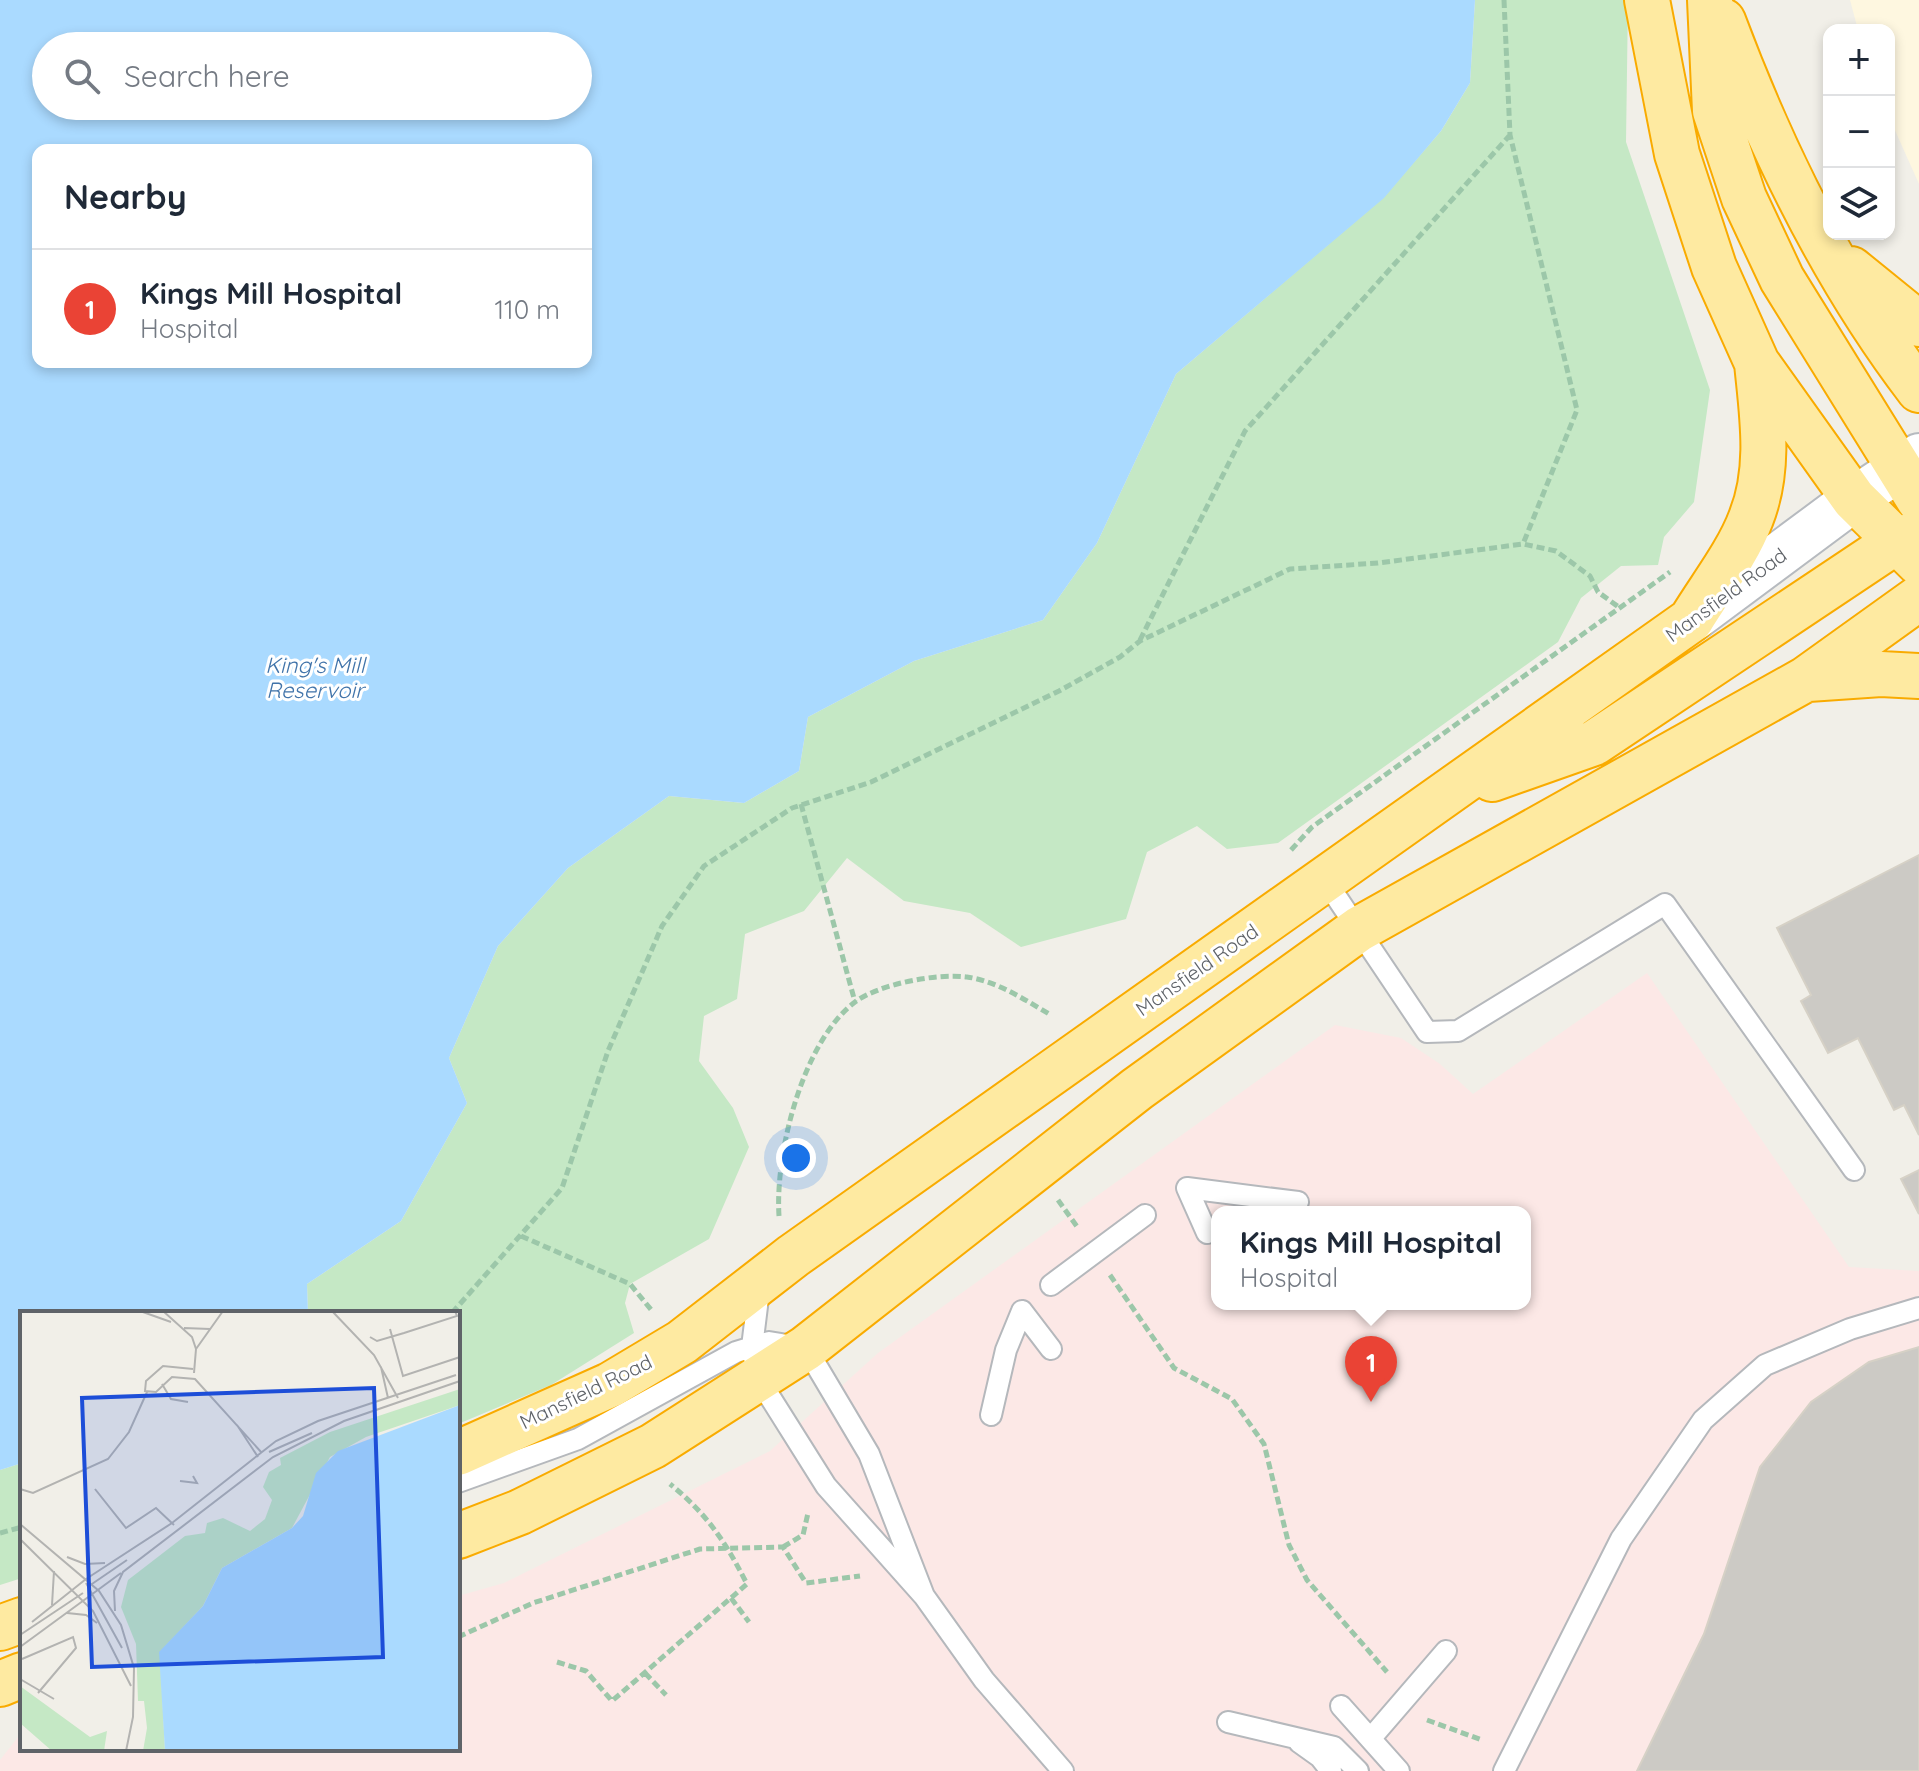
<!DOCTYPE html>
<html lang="en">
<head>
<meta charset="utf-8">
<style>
  body { margin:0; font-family:Quicksand,sans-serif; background:#f2f2f3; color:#1f2937 }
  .controls { position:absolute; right:24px; top:24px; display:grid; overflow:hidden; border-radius:16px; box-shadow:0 4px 12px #0003 }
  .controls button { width:72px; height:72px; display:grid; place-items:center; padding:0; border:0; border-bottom:2px solid #e0e1e3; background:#fff; color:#1f2937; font:40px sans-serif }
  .you { position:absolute; left:796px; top:1158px; width:28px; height:28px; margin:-20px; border:6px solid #fff; border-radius:50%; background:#1a73e8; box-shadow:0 0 0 12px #1a73e833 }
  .badge { display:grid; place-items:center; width:52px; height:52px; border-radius:50%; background:#ea4335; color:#fff; font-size:26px; font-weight:700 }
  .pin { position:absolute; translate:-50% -66px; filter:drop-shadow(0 2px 4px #0008) }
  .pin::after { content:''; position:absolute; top:42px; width:28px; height:24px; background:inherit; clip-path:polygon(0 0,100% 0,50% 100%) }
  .popup { position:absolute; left:1211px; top:1206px; width:320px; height:104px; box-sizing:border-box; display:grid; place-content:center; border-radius:16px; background:#fff; filter:drop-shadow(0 2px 6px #0005); font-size:26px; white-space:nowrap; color:#747a83 }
  .popup b { font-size:30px; color:#1f2937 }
  .popup::after { content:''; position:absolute; left:50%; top:100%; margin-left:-16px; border:16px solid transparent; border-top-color:#fff }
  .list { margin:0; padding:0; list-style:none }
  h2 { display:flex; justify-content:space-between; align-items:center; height:104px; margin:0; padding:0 32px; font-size:34px }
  h2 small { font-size:26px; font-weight:400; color:#747a83 }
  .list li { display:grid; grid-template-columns:52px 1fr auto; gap:24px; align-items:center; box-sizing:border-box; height:120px; padding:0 32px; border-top:2px solid #e0e1e3 }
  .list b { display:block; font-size:30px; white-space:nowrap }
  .list p { margin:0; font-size:26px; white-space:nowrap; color:#747a83 }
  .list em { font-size:26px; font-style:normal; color:#747a83 }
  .icon { flex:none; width:44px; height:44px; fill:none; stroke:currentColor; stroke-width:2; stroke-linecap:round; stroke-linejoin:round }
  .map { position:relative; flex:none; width:1919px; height:1771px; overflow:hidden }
  .search { position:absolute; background:#fff; box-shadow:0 4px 12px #0003; left:32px; top:32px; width:560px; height:88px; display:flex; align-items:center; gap:20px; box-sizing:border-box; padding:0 28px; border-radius:44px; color:#747a83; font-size:30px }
  .panel { position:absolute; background:#fff; box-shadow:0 4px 12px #0003; left:32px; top:144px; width:560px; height:224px; border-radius:16px }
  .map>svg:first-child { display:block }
</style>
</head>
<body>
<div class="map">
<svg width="1919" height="1771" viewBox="0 0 1919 1771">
  <rect width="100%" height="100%" fill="#f1efe8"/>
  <path fill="#fef7e0" d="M1850,0H1919V184L1889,117V30H1858Z"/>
  <path fill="#fce8e6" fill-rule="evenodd" d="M1647,973L1849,1267L1919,1271V1771H0V1760L22,1732V1749H458V1596L504,1583L770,1451L878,1353L1335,1025L1401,1038L1440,1064L1473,1094ZM1217,1212H1525V1304H1217Z"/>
  <path fill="#c5e8c5" d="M1475,0H1628L1626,142L1710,390L1694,502L1664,537L1658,565L1621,566L1581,598L1558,642L1278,843L1227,849L1197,826L1147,852L1126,919L1021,947L970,913L904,901L847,858L804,911L745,934L737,999L704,1016L699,1061L733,1108L749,1147L709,1239L630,1284L625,1303L634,1333L551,1385L458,1424V1313H308L307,1284L401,1221L467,1103L449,1058L498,946L568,868L669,796L744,803L799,771L808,717L914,661L1043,620L1097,543L1176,374L1383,198L1441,131L1470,83Z
    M22,1463V1578L0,1585V1470Z"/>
  <path fill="#aadaff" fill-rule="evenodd" d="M0,0H1475L1470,83L1441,131L1384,198L1176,374L1097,543L1043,620L914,661L808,717L799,771L744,803L669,796L568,868L498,946L449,1058L467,1103L401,1221L307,1284L308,1313H22V1463L0,1470ZM46,46H578V106H46ZM38,150H586V362H38Z"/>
  <path fill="#cccac5" stroke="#d6d1c6" stroke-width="2" d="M1919,855V1135L1904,1105L1894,1110L1858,1038L1828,1053L1801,1001L1811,995L1777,928Z
    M1919,1170V1214L1901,1179Z
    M1919,1347V1771H1637L1704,1634L1760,1467L1811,1402L1869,1362Z"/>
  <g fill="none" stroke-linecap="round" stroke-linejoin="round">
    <defs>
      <path id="service" d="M1325,880L1427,1032L1458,1031L1665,904L1854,1170
        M1207,1233L1187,1188L1298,1202
        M1051,1285L1145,1215
        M759,1290L752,1347L758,1378L826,1486L924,1596L984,1680L1063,1771
        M1022,1311L1051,1349
        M991,1415L1006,1350L1022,1311
        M458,1482L578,1439L736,1352L769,1342L806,1348L869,1454L924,1596
        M1341,1706L1399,1771
        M1228,1722L1334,1747L1358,1771
        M1371,1738L1446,1651
        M1299,1742L1320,1757L1331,1771
        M1504,1771L1621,1539L1703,1420L1765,1365L1850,1329L1919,1308"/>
      <path id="secondary" d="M1694,618L1854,499L1919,456"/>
      <path id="trunk" d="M1647,0L1677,154L1714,267L1757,363L1854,499L1919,563
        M1710,0L1715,111L1744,198L1782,279L1919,500
        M1723,21C1772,152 1834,279 1919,390
        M1851,269L1919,324
        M1808,679L1881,674L1919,676
        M1492,779L1594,743L1897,541L1919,532
        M458,1453L610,1385L682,1342L793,1256L1691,620C1711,587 1738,553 1751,518C1771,468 1762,414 1757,363
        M458,1536L520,1512L653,1446L806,1348L1137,1089L1359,929L1806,679L1919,598
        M0,1628L22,1620
        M0,1684L22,1675"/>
    </defs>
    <use href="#service" stroke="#b5b8bc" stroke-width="24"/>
    <use href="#secondary" stroke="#b6babf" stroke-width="48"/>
    <use href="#trunk" stroke="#f9ab00" stroke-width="48"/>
    <path stroke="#9cc7a9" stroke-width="5" stroke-dasharray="8 4" stroke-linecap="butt" d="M1504,0L1510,135L1577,410L1523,544
      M1140,640L1245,431L1510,135
      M801,804L855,1002
      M1291,850L1312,827L1670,572
      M1058,1200L1078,1228
      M779,1216C775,1154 802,1042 855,1002C879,984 937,973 967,977C997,981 1025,1000 1051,1015
      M521,1236L630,1284L653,1312
      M1110,1275L1174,1368L1232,1399L1264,1444L1289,1545L1307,1580L1387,1672
      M452,1313L562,1188L608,1051L662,926L704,866L792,808L871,782L1059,691L1120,657L1140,641L1290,569L1378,563L1523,544L1556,551L1590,576L1598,592L1620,608
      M0,1533L22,1527
      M783,1547L803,1535L808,1513
      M731,1598L749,1622
      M458,1637L533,1603L700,1549L783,1547L806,1583L860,1576
      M557,1662L586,1671L612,1701L747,1584C725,1541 707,1514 670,1484
      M645,1673L666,1695
      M1427,1720L1482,1740"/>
    <use href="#service" stroke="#fff" stroke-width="20"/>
    <use href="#secondary" stroke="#fff" stroke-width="44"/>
    <use href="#trunk" stroke="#feeaa1" stroke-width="44"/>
  </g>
  <g text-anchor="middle" stroke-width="6" stroke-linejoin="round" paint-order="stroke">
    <g font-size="20" fill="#5f6368" stroke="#fff">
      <text transform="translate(1726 595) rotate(-36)" y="7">Mansfield Road</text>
      <text transform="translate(1197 970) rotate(-35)" y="7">Mansfield Road</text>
      <text transform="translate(586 1392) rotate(-26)" y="7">Mansfield Road</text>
    </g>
    <g font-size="22" font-style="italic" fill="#4174aa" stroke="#fff">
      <text x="315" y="673">King's Mill<tspan x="315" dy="25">Reservoir</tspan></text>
    </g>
  </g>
  <g transform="translate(20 1311)">
    <rect width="440" height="440" fill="#f1efe8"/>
    <path d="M440,78V94L346,126L310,146L272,217L202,257L183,295L140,341L145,440H123L127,417L124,390H118L116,333L101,296L108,269L165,225L185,222L187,212L203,207L230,220L245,208L252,189L243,176L249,161L261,154L260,147L310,121ZM0,375L70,426L87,420L84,440H32L0,412Z" fill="#c5e8c5"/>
    <path d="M440,94V440H145L139,341L183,295L202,257L272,217L283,205L296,162L318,140Z" fill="#aadaff"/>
    <path fill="none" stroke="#b3b3b1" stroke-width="2" d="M120,0L151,11M143,0L172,26L176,38M312,0L354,44L378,87M164,17L190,18M370,18L383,65L440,46M350,26L357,30L384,22L437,5L435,0M361,56L368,87M173,58L143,55L126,70L125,80L136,81L152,66L175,68L242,142M174,62L176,38L203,0M142,73L151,88L168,91M217,114L238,146M249,141L292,122M160,170L177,172L173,165M0,178L13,182L88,148L109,121L127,81M75,178L106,217L136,197L154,214M0,213L79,280L101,314L114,357L113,406L106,440M0,228L73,300L111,375M47,246L65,253L85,252M66,268L152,212L256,130L298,110L436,64M66,272L102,337M69,275L107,249M32,294L34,260M95,300L94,280L103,261L253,146L324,110L440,70M47,302L66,304L77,312M12,311L66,268M0,324L63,282M0,336L101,262M2,348L53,326L56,337L18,382M0,368L34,388"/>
    <path fill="#1d4ed8" fill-opacity="0.15" stroke="#1d4ed8" stroke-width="4" d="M354,77L363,346L72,356L62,87Z"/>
    <rect width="440" height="440" fill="none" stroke="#5f6368" stroke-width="4"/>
  </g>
</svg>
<div class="controls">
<button>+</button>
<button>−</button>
<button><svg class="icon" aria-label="layers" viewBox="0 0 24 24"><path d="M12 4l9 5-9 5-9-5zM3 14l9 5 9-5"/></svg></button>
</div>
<div class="you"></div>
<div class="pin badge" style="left:1371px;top:1402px">1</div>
<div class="popup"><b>Kings Mill Hospital</b>Hospital</div>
<div class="search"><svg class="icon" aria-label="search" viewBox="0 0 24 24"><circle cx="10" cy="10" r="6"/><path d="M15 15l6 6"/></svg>Search here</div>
<section class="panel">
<h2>Nearby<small></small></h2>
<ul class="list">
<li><span class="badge">1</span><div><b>Kings Mill Hospital</b><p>Hospital</p></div><em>110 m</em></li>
</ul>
</section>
</div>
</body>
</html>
